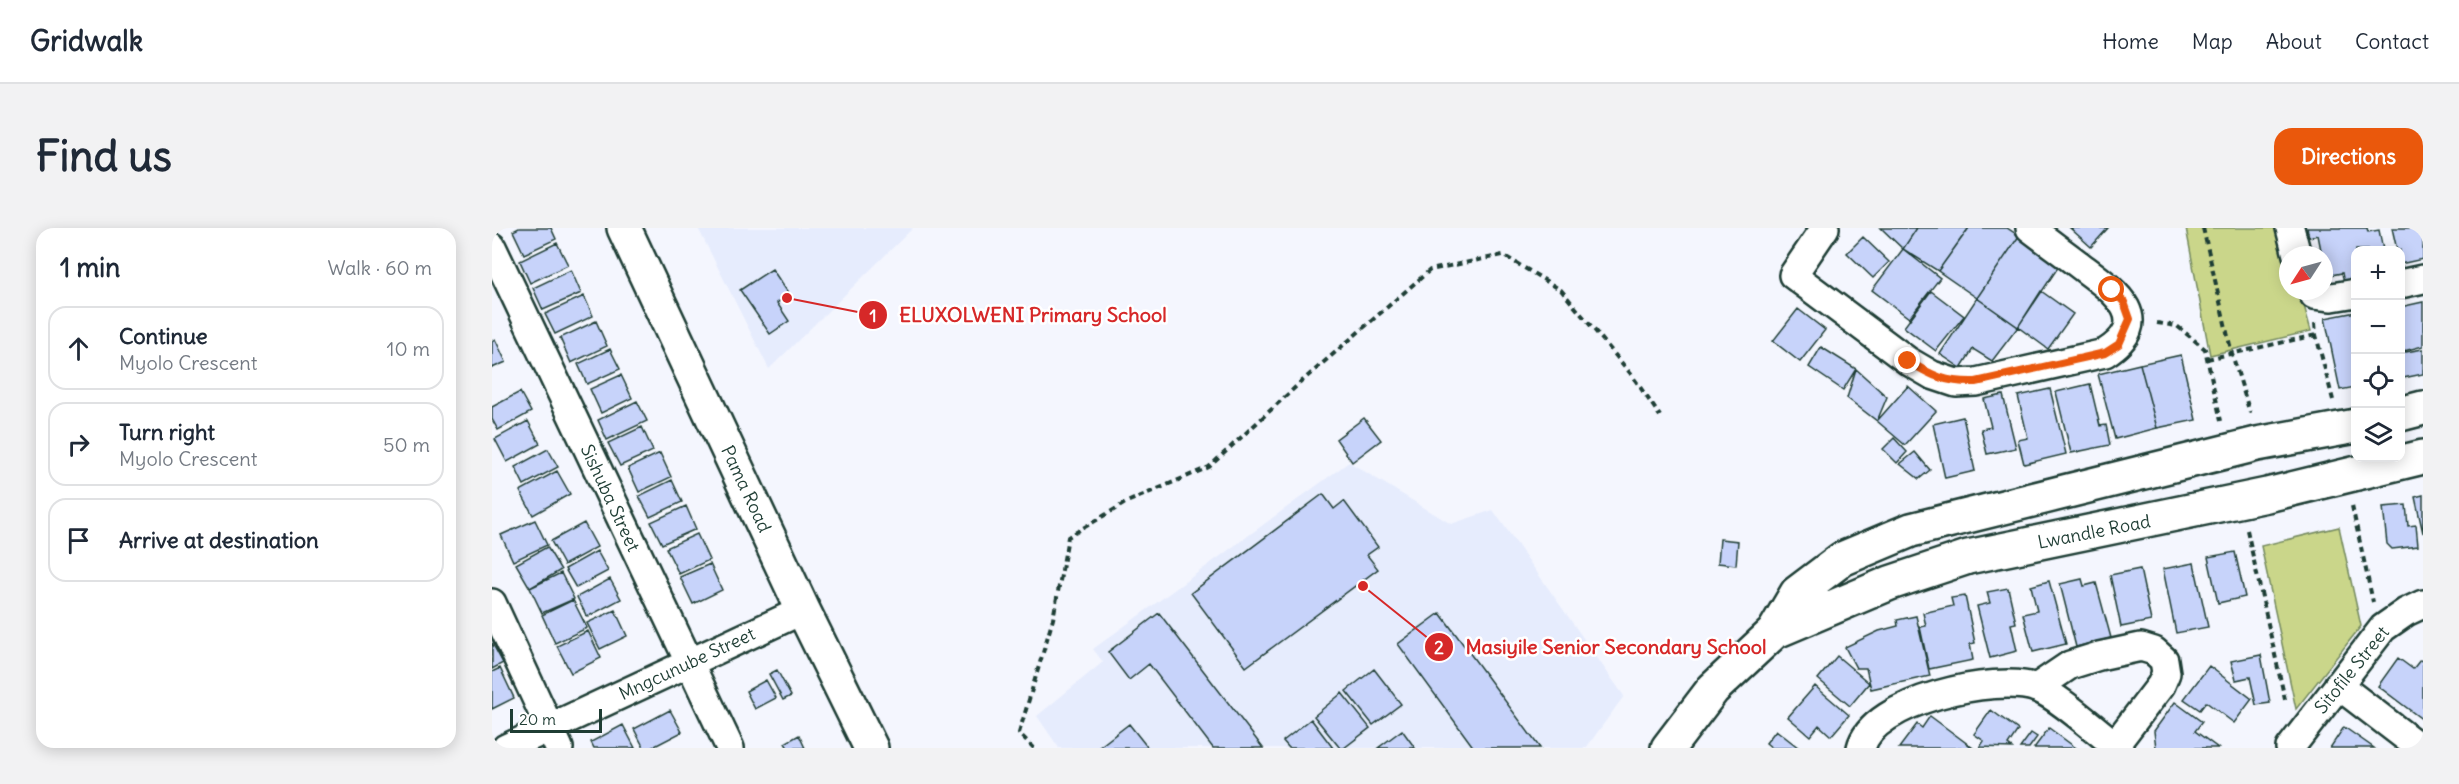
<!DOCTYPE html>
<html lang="en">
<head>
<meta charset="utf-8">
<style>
  body { margin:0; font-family:Delius,sans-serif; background:#f2f2f3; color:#1f2937 }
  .controls { position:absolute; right:18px; top:18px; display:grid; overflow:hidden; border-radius:12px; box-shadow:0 3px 15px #0003 }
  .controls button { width:54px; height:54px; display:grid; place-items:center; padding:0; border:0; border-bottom:2px solid #e0e1e3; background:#fff; color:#1f2937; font:30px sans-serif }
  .compass { position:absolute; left:1787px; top:18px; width:54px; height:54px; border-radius:50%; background:#fff; box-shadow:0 3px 15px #0003; rotate:234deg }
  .scale { position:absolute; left:18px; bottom:15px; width:92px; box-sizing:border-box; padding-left:6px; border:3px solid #1f3d34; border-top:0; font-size:16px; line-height:21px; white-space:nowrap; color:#1f3d34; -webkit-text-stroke:4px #fff; paint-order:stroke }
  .stop { position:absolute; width:18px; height:18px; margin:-14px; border:4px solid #ea580c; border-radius:50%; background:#fff }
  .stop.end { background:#ea580c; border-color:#fff; box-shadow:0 2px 6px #0008 }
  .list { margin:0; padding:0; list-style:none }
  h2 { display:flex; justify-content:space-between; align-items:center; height:78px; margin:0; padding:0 24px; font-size:26px }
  h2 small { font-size:20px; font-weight:400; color:#747a83 }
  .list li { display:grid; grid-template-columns:39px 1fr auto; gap:18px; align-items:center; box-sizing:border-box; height:84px; margin:0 12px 12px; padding:0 12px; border:2px solid #e0e1e3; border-radius:18px }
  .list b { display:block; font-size:22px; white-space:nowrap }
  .list p { margin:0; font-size:20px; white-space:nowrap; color:#747a83 }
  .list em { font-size:20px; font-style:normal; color:#747a83 }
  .icon { flex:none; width:33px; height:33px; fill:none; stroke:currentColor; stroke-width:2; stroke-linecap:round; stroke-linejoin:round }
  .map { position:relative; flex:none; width:1931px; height:520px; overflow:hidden; border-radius:18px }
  header { display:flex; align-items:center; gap:36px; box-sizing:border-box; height:84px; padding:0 30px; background:#fff; border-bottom:2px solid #e0e1e3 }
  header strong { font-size:28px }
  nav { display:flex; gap:33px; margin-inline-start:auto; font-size:21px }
  .intro { display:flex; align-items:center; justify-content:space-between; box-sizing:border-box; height:144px; padding:0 36px }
  h1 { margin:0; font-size:42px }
  .button { padding:15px 27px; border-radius:18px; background:#ea580c; color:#fff; font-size:21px; font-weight:700 }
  main { display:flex; gap:36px; padding:0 36px }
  aside { flex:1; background:#fff; border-radius:18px; box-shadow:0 3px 15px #0003 }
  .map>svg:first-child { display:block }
</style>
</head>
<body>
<header>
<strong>Gridwalk</strong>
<nav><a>Home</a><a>Map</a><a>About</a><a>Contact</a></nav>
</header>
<div class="intro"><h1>Find us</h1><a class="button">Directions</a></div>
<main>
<aside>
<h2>1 min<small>Walk · 60 m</small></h2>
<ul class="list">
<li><svg class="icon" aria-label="ahead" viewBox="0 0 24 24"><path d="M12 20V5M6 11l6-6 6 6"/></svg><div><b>Continue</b><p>Myolo Crescent</p></div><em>10 m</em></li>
<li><svg class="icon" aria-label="right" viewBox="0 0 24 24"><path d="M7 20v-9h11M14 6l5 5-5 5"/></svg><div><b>Turn right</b><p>Myolo Crescent</p></div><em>50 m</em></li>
<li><svg class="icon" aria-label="arrive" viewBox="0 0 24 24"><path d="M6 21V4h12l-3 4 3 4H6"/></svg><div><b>Arrive at destination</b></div></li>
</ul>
</aside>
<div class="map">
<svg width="1931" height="520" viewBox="0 0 1931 520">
  <rect width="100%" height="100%" fill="#f4f6fe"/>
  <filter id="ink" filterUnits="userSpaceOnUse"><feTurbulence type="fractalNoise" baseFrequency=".0167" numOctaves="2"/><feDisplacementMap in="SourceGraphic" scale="12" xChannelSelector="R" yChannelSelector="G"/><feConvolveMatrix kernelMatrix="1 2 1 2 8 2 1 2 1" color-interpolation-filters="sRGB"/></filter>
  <g filter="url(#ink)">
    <path fill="#e6ecfd" d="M206,0H421L277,141Z
      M857,234L959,296L1001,282L1132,468L1094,520H567L545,488L611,434L601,421Z"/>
    <path fill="#cad68a" stroke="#748a5f" stroke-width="1.5" d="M1694,0H1792L1796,27V63H1808L1819,103L1718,127Z
      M1847,299L1869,398L1804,481L1769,318Z"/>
    <path fill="#c7d3fa" stroke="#1f3d34" stroke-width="1.5" d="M27,0H59L64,11L32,26L21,3Z
      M1389,0H1425L1411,21Z
      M1425,0H1475L1476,1L1446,43L1411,21Z
      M1477,0H1515L1527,8L1485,70L1446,43Z
      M1578,0H1616L1599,19Z
      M1815,0H1875L1876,4L1887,2L1891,22H1864V54L1852,56L1850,45L1834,48L1832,27H1830L1826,7L1817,9Z
      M1900,0H1931V31L1908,36V22H1905Z
      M1527,8L1567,38L1526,99L1485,70Z
      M1371,9L1397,34L1381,50L1355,25Z
      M65,15L76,37L38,55L28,33Z
      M1411,21L1448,50L1417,90L1380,62Z
      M280,41L297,66L285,75L297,93L278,106L248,62Z
      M79,42L89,65L51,82L41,60Z
      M1439,63L1472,88L1444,123L1412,99Z
      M1549,63L1581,86L1556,121L1526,99Z
      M92,68L101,88L63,106L53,86Z
      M1485,70L1526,99L1500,133L1481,121L1469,140L1448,126Z
      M1931,74V118L1908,124V79Z
      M1306,81L1333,102L1308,134L1281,113Z
      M1864,84V159L1848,162L1833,90Z
      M104,93L115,118L79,135L68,110Z
      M3,111L14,134L0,140V113Z
      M1329,119L1364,141L1351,162L1317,139Z
      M118,121L128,141L95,156L86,136Z
      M1931,121V146L1911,150L1908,125Z
      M1689,127L1704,192L1665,200L1648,136Z
      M1648,136L1665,200L1623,211L1606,146Z
      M1364,141L1395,169L1385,193L1355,170Z
      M129,147L140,170L109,185L98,161Z
      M1598,156L1608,198L1614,197L1618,217L1579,225L1564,164Z
      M1416,158L1444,183L1413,217L1385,193Z
      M1558,161L1574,226L1532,236L1526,212L1536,210L1526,168Z
      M28,164L39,184L6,202L0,191V179Z
      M1511,167L1524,220L1495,226L1489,201L1499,199L1492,171Z
      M145,173L155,193L115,212L106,192Z
      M1471,189L1483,243L1453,250L1441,196Z
      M872,190L889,212L860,234L844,211Z
      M36,193L48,216L15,234L3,211Z
      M150,199L161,223L128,238L116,215Z
      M1402,210L1415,224L1405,235L1391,221Z
      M56,221L66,239L32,257L23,239Z
      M1423,224L1438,242L1427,251L1408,236Z
      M168,225L179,249L147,264L136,240Z
      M65,243L78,266L41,287L28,263Z
      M180,252L190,274L158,289L147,268Z
      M831,266L842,281L852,273L886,319L875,327L886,341L754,439L699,365Z
      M1931,267V305L1923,269Z
      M1914,277L1916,298L1924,297L1926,318L1900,321L1895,316L1891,279Z
      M194,278L204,301L170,316L159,294Z
      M43,292L55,317L21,333L9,307Z
      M92,295L105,319L72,337L59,313Z
      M205,306L217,332L187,346L174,320Z
      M1228,311L1246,313L1244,337L1226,335Z
      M55,319L69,342L38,360L24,336Z
      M105,323L116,343L84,360L73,341Z
      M1743,324L1753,369L1726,375L1716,329Z
      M1702,335L1716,399L1684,405L1671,341Z
      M218,336L230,362L201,376L188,349Z
      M1648,341L1659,393L1629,399L1618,347Z
      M69,345L82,371L50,385L38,360Z
      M118,351L129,371L95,389L85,369Z
      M1590,351L1592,358L1604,355L1619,410L1584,419L1568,356Z
      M1557,353L1574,416L1541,424L1531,386L1545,383L1539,358Z
      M1516,360L1524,395L1519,396L1525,423L1498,430L1485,378L1498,375L1495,364Z
      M1473,368L1483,415L1478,416L1481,432L1437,441L1428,399L1434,398L1431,385L1461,378L1459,370Z
      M81,372L95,400L63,415L50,387Z
      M123,382L135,408L108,421L95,395Z
      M667,385L771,520H721L657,436L637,452L616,424Z
      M948,385L1048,520H982L906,416Z
      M1424,388L1438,448L1379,461L1374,440H1364L1353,419L1387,403L1406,398L1405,392Z
      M96,403L109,430L79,445L65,418Z
      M0,415L11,435L0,441Z
      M1769,427L1778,475L1764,477L1758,449L1744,452L1739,433Z
      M1345,428L1377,455L1358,478L1326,451Z
      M1906,430L1921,441L1928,432L1931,434V492L1886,458Z
      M1717,438L1760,471L1742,495L1714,474L1708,482L1692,471Z
      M8,440L22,470L0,481V444Z
      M882,441L909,476L881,497L854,463Z
      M285,442L299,468L291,472L277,446Z
      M274,452L284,470L263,481L254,463Z
      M1323,458L1357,487L1339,508L1327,497L1318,508L1296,489Z
      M850,465L878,500L852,520H848L822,488Z
      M1683,474L1710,494L1703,503L1726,520H1664L1662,503Z
      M178,482L190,504L159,520H152L142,501Z
      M1499,482L1526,502L1516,517L1520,520L1488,519L1492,513L1482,506Z
      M1438,488L1481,520H1407L1425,496L1430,500Z
      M819,491L841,520H797L791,513Z
      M637,496L656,520H606Z
      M131,497L143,520H102L99,514Z
      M1852,499L1882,520H1838Z
      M1557,500L1584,520H1542Z
      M910,502L923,520H886Z
      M1284,502L1307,520H1280L1274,515Z
      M1539,505L1545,509L1537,520H1528Z
      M307,507L313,520H296L293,515Z"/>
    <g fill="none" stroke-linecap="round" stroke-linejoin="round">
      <defs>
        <path id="minor" d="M1333,0L1301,47L1416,133L1440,147L1464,155L1484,154L1613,125C1665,92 1621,62 1590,39C1573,26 1555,13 1538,0
          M1798,0L1805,27
          M0,19L238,520
          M1908,56L1931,51
          M1820,63L1822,67L1840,69L1864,65
          M0,375L67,520
          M1846,457L1928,520
          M1544,460L1578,437L1607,428L1649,419L1662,423L1672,432L1674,445L1669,457L1623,517
          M14,520L311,382
          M1369,520C1380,473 1504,445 1545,460C1568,469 1605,504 1627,520
          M1798,520L1891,400L1914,384L1931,376"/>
        <path id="tertiary" d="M132,0L311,382L379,520
          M1908,186L1931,180
          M1282,404L1398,355L1476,329L1775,267L1931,229
          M1176,520L1221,461L1282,404L1305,365L1350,331L1419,302L1765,216L1864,198"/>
      </defs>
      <use href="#minor" stroke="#1f3d34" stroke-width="32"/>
      <use href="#tertiary" stroke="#1f3d34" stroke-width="38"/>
      <path stroke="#1f3d34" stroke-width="4" stroke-dasharray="6 4.5" stroke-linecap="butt" d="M1711,0L1740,126L1758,185
        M1665,95L1685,98L1713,121L1729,193
        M1823,95L1824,107L1841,172
        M1715,131L1824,107
        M1860,278L1881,374
        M1755,302L1794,476
        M542,520L527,505L561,391L576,309L635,274L717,239L809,154L938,42L1011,27L1069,62L1139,146L1168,188"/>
      <use href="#minor" stroke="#fff" stroke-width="27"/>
      <use href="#tertiary" stroke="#fff" stroke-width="33"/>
    </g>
  </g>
  <g fill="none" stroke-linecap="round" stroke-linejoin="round" filter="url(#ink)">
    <path stroke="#ea580c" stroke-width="8" d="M1416,133C1440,148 1455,155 1484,154L1613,125L1627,116L1638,91L1632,74L1620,62"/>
  </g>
  <g text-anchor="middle" stroke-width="5" stroke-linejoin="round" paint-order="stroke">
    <g font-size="18" fill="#1f3d34" stroke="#fff">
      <text transform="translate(254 261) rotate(65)" y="6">Pama Road</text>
      <text transform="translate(118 270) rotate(65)" y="6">Sishuba Street</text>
      <text transform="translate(1602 304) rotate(-11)" y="6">Lwandle Road</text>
      <text transform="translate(195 436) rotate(-25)" y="6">Mngcunube Street</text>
      <text transform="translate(1860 442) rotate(-51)" y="6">Sitofile Street</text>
    </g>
  </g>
  <path fill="none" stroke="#d62828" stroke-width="2" d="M295 70L381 87M871 358L947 419"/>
  <g fill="#d62828" stroke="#fff" stroke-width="2">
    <circle cx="295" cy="70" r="6"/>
    <circle cx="871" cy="358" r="6"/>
    <circle cx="381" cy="87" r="15"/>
    <circle cx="947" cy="419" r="15"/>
  </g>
  <g font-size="18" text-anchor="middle" font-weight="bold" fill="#fff">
    <text x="381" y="94">1</text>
    <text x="947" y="426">2</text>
  </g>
  <g font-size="20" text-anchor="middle" font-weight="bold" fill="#d62828" stroke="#fff" stroke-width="5" stroke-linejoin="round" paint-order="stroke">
    <text x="541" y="94">ELUXOLWENI Primary School</text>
    <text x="1124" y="426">Masiyile Senior Secondary School</text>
  </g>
</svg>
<div class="controls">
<button>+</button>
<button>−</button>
<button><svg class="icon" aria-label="locate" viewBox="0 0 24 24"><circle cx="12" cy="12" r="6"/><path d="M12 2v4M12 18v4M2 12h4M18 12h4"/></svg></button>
<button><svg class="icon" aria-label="layers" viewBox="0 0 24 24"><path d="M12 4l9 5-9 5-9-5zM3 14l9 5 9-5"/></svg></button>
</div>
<svg class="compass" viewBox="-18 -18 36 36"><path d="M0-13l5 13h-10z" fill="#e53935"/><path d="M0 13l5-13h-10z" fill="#747a83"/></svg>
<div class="scale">20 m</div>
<div class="stop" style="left:1620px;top:62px"></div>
<div class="stop end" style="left:1416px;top:133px"></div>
</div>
</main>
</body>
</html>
